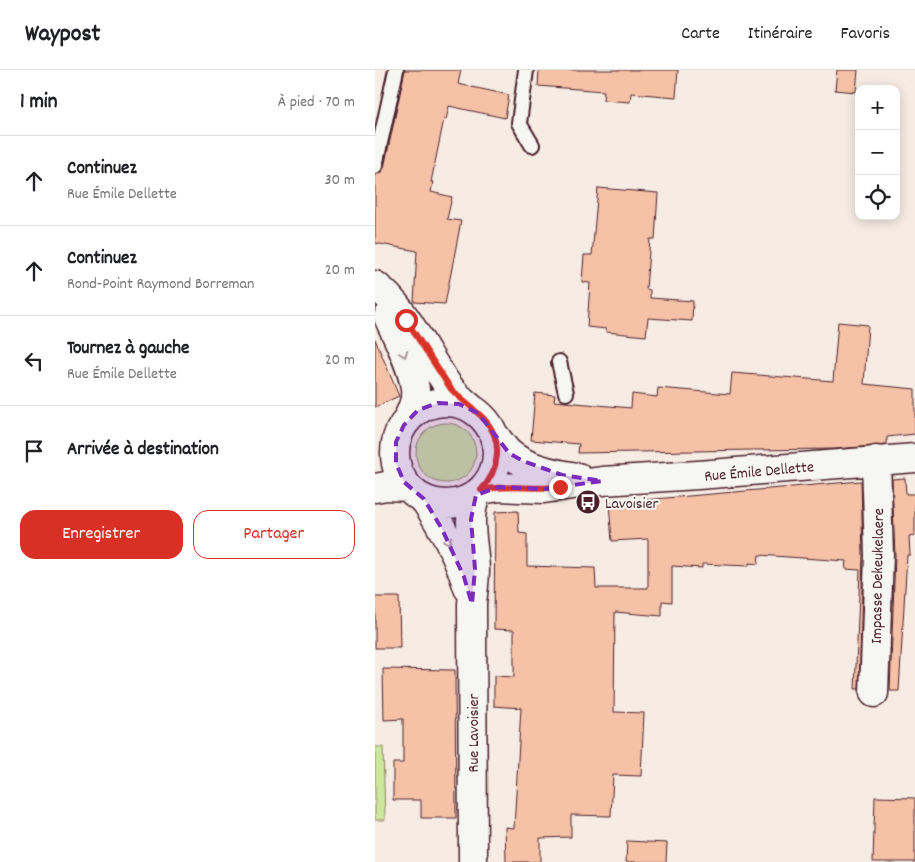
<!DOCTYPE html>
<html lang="fr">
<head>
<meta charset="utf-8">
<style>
  body { margin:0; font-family:Dekko,sans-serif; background:#f6f6f6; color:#202124 }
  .controls { position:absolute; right:15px; top:15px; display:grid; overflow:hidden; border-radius:10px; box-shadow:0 2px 12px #0003 }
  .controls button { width:45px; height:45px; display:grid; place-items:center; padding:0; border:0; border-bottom:1px solid #e0e0e0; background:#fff; color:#202124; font:25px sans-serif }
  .stop { position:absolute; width:15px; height:15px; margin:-11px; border:4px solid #d93025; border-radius:50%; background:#fff }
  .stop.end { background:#d93025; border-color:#fff; box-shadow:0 1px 5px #0008 }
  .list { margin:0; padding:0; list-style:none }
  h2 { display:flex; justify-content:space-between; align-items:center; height:65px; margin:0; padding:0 20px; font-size:21px }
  h2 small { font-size:16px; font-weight:400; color:#757577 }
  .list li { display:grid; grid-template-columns:32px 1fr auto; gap:15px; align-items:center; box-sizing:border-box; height:90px; padding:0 20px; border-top:1px solid #e0e0e0 }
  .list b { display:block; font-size:19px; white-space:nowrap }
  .list p { margin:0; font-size:16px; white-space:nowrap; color:#757577 }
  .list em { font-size:16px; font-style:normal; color:#757577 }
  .actions { display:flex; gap:10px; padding:15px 20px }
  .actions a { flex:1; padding:11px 0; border:1px solid #d93025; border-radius:15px; text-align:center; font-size:18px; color:#d93025 }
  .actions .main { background:#d93025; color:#fff }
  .icon { flex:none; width:28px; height:28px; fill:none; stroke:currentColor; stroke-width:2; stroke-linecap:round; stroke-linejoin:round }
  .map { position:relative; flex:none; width:540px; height:792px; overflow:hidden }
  header { display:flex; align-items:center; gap:30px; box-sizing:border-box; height:70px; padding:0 25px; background:#fff; border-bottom:1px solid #e0e0e0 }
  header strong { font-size:24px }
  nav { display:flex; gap:28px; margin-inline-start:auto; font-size:18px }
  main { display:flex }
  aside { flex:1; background:#fff }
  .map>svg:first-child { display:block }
</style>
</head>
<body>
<header>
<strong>Waypost</strong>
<nav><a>Carte</a><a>Itinéraire</a><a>Favoris</a></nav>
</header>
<main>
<aside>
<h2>1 min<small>À pied · 70 m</small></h2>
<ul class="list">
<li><svg class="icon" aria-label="ahead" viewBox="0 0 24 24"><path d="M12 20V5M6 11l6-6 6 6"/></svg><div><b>Continuez</b><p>Rue Émile Dellette</p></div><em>30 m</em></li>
<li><svg class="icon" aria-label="ahead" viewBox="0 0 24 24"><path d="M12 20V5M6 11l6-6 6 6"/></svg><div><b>Continuez</b><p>Rond-Point Raymond Borreman</p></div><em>20 m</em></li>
<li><svg class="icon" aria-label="left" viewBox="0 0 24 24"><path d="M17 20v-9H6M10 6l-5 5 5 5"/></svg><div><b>Tournez à gauche</b><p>Rue Émile Dellette</p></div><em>20 m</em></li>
<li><svg class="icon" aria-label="arrive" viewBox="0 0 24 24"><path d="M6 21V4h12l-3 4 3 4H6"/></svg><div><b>Arrivée à destination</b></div></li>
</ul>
<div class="actions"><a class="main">Enregistrer</a><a>Partager</a></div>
</aside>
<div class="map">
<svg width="540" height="792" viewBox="0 0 540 792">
  <rect width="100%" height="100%" fill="#f6ece3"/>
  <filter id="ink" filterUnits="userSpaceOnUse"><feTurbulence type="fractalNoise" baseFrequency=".02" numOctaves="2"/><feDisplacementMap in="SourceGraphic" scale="10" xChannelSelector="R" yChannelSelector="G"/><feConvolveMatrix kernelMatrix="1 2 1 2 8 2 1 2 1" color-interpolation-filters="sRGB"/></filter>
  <g filter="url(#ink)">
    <path fill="#cde79d" stroke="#8c8364" d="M41 383a30 30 0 1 1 60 0a30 30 0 1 1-60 0Z
      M0,677H8L10,750H0Z"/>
    <path fill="#f6c2a7" stroke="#4a1f2b" d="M30,0H86L83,14L134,25L130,48L74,36L71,50L69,49L56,112H58L56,122L77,127L72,149L86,151L70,234L39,232L42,181L0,173V105L6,102L9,98Z
      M164,0H303L301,27L256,23L255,32L228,30L229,21L163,16Z
      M462,0H483L481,22L460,20Z
      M223,118L283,123L280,169H275L271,219L275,220V228L318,231L317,251L273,248L271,266L231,262V259L212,257L215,213L207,212L209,185H217Z
      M463,252L493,255L489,314L540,319V364L512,367V375L459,379L377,380L203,383L204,374L156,370L160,323L180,325L179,331L256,338L257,324L282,327L283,318L355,324L357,303L458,311Z
      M0,269L24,326L0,337Z
      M530,408L531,424H540V465L534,466L535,485H532L524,621H515L520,486L517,409Z
      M486,411L488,485L484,619H480L485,500L470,499L471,491L384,485L383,494L374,493V496L327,494V498L297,496V532L287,531V546L240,542L239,642L269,643L266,706L238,705L236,746L196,745V767L165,768V792H131L130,757L139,758L146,638L119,636V606L139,607V560L119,559L120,442L143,441L144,463L152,464V496L220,498L221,518H273V469L237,471L234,433Z
      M0,527H24L25,578H0Z
      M8,599L80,600L81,748H46V730H18V693H28V649L9,650Z
      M500,727L540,728V792H498Z
      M252,771L292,773L291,792H251Z"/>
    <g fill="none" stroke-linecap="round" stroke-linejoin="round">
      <defs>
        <path id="service" d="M151,0L144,53L157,75
          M0,96L21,0
          M184,292L191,323"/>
        <path id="minor" d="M0,215C32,238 51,287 75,318C81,326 89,332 97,339
          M13,247C22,267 43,307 40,328C39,336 35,343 32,350
          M20 383a51 51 0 1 1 102 0a51 51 0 1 1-102 0Z
          M120,366C125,372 129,379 135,384C153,399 181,404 203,407
          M0,418L11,416L33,417
          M106,420L124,417L169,419L227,411L323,405L540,388
          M49,429C67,456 83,486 93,518
          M499,623L504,485L501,390
          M98,792L97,534C98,523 100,511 100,499C99,474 91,449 101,425"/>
      </defs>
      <use href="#service" stroke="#4a1f2b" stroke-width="18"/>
      <use href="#minor" stroke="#4a1f2b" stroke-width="31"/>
      <use href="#service" stroke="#f6f6f2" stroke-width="14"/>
      <use href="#minor" stroke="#f6f6f2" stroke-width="28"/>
    </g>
    <defs><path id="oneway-chevron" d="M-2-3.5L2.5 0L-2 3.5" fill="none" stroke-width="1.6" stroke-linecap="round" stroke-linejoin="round" transform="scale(1.25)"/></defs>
    <g stroke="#a99598">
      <use href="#oneway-chevron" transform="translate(29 284) rotate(69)"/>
      <use href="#oneway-chevron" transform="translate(73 471) rotate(64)"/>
    </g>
  </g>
  <g fill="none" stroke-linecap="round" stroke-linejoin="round" filter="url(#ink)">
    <path stroke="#d93025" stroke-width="6" d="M31,250L76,319C86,330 100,339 110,350C129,371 124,401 106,420C132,414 159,420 185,417"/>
  </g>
  <path fill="#7b2cbf" fill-opacity="0.2" stroke="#7b2cbf" stroke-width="4" stroke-dasharray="10 6" stroke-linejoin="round" d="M63,333L84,334L103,343L134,383L148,391L187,405L227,411L169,419L124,417L101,425L96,449L100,499L97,534L89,507L67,459L49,429L29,412L21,393V372L29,355L43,340Z"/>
  <defs>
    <symbol id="bus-disc" viewBox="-11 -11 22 22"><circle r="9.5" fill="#4a1f2b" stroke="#f6f6f2"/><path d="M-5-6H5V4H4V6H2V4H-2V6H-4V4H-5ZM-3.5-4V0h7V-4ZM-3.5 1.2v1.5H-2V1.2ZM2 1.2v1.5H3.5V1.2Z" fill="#fff"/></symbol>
  </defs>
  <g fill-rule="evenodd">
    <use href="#bus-disc" x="199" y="418" width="28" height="28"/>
  </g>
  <g text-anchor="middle" stroke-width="4" stroke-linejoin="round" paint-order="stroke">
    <g font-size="16" fill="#4a1f2b" stroke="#f6f6f2">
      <text transform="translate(384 400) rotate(-5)" y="6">Rue Émile Dellette</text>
      <text transform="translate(501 506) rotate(-89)" y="6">Impasse Dekeukelaere</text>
      <text transform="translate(97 663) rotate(-90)" y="6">Rue Lavoisier</text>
    </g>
    <g font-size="16" fill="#4a1f2b" stroke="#f6f6f2" text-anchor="start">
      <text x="230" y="438">Lavoisier</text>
    </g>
  </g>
</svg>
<div class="controls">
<button>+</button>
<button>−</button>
<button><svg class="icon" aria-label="locate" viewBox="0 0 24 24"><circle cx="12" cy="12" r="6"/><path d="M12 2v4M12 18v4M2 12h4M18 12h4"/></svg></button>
</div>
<div class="stop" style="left:31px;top:250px"></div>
<div class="stop end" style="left:185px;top:417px"></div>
</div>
</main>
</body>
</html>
